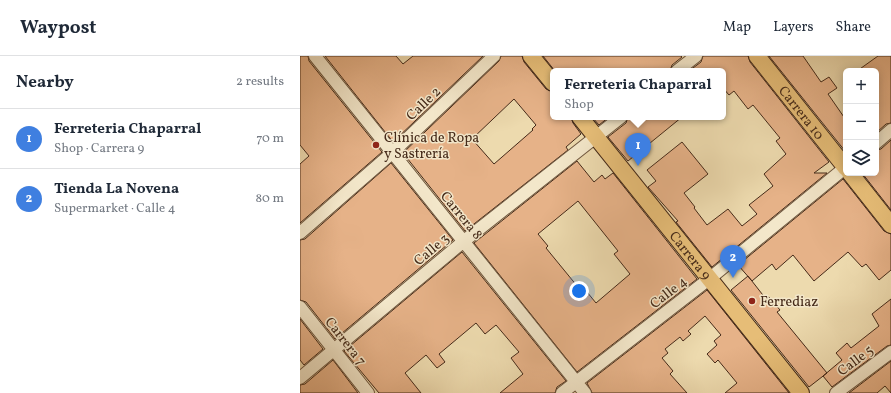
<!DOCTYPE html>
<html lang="en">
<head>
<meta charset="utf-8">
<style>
  body { margin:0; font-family:Vollkorn,serif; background:#f2f2f3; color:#1f2937 }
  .controls { position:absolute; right:12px; top:12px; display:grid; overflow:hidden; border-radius:6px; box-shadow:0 2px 10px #0003 }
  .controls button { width:36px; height:36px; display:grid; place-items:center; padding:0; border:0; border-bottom:1px solid #e0e1e3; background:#fff; color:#1f2937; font:20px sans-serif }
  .you { position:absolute; left:279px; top:235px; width:14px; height:14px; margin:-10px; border:3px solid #fff; border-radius:50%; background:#1a73e8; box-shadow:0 0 0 6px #1a73e833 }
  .badge { display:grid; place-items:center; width:26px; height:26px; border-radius:50%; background:#1a73e8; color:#fff; font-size:13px; font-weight:700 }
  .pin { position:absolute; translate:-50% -33px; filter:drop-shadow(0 1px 2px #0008) }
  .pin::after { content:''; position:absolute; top:21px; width:14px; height:12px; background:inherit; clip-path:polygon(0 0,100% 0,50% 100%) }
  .popup { position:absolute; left:250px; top:12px; width:176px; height:52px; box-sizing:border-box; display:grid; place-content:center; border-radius:6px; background:#fff; filter:drop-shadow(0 1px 3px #0005); font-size:13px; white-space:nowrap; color:#747a83 }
  .popup b { font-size:15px; color:#1f2937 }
  .popup::after { content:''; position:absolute; left:50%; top:100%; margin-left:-8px; border:8px solid transparent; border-top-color:#fff }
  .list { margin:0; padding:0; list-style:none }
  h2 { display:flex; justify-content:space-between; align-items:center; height:52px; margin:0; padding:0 16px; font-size:17px }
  h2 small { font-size:13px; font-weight:400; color:#747a83 }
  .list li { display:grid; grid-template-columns:26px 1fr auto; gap:12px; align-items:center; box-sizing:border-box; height:60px; padding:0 16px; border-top:1px solid #e0e1e3 }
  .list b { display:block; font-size:15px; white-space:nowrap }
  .list p { margin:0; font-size:13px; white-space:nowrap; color:#747a83 }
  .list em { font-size:13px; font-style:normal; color:#747a83 }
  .icon { flex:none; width:22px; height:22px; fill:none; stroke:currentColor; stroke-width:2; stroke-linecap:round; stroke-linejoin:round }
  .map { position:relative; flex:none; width:591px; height:337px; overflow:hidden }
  header { display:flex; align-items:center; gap:24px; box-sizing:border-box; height:56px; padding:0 20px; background:#fff; border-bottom:1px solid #e0e1e3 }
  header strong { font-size:19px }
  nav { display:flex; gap:22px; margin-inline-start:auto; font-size:14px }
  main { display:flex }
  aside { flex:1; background:#fff }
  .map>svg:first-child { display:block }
</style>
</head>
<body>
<header>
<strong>Waypost</strong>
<nav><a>Map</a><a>Layers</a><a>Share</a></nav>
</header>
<main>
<aside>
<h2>Nearby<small>2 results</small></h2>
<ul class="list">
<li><span class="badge" style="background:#3f7fe0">1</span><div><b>Ferreteria Chaparral</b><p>Shop · Carrera 9</p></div><em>70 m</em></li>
<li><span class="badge" style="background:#3f7fe0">2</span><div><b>Tienda La Novena</b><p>Supermarket · Calle 4</p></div><em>80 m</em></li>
</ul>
</aside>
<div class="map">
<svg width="591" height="337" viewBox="0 0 591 337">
  <rect width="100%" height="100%" fill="#eddaae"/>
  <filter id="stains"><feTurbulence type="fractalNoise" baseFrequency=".005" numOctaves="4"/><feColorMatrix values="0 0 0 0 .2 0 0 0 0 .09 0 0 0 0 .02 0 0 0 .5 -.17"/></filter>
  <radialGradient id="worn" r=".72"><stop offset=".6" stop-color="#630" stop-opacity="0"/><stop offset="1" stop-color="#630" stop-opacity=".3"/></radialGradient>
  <path fill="#e6b288" stroke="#452a19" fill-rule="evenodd" d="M0,0H8L9,5L82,96L0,167V108L9,100L0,89Z
    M25,0H96L103,8L113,0H183L93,86Z
    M201,0H222L224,6L246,33L253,36V61H271L273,67L281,78L266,91L268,94L165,175L103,97L199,5ZM214,43L236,69L232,73L233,74L194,108L172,83Z
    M243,0H381L382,1L372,9L370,15H255Z
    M403,0H448L450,6L529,106L514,117H527L412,211L376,166L378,165L348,131L356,125L347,114L382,86L408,118L384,137L395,151L394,152L407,169L428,153L442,170L457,158L449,149L473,130L464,118L486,98L476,85L480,82L453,49L448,53L434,35L429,39L423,32V15H389L401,6Z
    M469,0H503L521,26L529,21L537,32L528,38L546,64V94L545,95Z
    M578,0H591V67L586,68L576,77V15H557Z
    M292,61H309L299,69Z
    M328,61H382L328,105L308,81L326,67Z
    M591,84V154L562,117H576V94L581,93Z
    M277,105L294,126L302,119L305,123L313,117L397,223L277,316L174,187ZM278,145L318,195L314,198L330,218L296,247L287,236L284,238L273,225L246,192L248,190L238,178Z
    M91,107L153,184L35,283L6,246L0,244V184L5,183Z
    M543,123L584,175L591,178V214L579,224L566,208L562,211L548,196L514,225L493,199L476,214L472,208L452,225L438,209Z
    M162,196L266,325L257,331L255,337H200L223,318L211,302L219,296L196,269L185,278L176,267L139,298L145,306L137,312L126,299L105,317L121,337H79L44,295Z
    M448,220L466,243L469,241L480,254L477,256L527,317L509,331L431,234Z
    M407,234L489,337H425L437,327L418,304L415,307L407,298L417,289L414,285L421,279L405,260L388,275L391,278L383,285L380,281L365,293L368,297L362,302L373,315L370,318L387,337H292L287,327Z
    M591,243V289L587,290L532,331L523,320L542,304L536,297L547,287L551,292L579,270L572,258Z
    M0,263L23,293L4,309L0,304Z
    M33,304L58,337H0V329L5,328Z
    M591,305V337L585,330L577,337H549Z"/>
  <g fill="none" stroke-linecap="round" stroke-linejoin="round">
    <defs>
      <path id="minor" d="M15,0L285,337
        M377,15L396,0
        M576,87L591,74
        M0,177L92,97L194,0
        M0,251L68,337
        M0,322L164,185L321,61
        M262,337L409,223L546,111
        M536,337L591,296"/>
      <g id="major">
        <path d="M231,0L253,27"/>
        <path id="s1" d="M457,0L546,112"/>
        <path id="s2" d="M280,61L501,337"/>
        <path d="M550,117L591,169"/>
      </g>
    </defs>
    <use href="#minor" stroke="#6f563e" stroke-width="14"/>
    <use href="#major" stroke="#452a19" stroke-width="18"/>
    <use href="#minor" stroke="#f3e7ca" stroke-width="12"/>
    <use href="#major" stroke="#e6bd77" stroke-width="16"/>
  </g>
  <g fill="#8f2418" stroke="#f3e7ca" stroke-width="1.5">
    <circle cx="76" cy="89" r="4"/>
    <circle cx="452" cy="245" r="4"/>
  </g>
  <g text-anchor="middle" stroke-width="3" stroke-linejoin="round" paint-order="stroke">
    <g font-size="14" fill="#452a19" stroke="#f3e7ca">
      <text transform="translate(123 47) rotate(-44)" y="5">Calle 2</text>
      <text dy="5" stroke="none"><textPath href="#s1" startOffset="72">Carrera 10</textPath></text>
      <text transform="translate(162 159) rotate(51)" y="5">Carrera 8</text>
      <text transform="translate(131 193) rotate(-40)" y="5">Calle 3</text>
      <text dy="5" stroke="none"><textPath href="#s2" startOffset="177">Carrera 9</textPath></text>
      <text transform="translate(368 236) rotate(-38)" y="5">Calle 4</text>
      <text transform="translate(46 285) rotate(52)" y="5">Carrera 7</text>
      <text transform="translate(555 304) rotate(-37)" y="5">Calle 5</text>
    </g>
    <g font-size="14" fill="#452a19" stroke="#f3e7ca" text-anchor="start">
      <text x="84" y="86">Clínica de Ropa<tspan x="84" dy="16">y Sastrería</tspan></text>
      <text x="460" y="250">Ferrediaz</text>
    </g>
  </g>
  <rect width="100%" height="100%" filter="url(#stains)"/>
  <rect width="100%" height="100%" fill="url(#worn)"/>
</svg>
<div class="controls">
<button>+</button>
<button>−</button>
<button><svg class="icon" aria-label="layers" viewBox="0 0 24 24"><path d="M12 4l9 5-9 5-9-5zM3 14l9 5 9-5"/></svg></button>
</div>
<div class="you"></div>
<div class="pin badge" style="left:338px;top:110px;background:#3f7fe0">1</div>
<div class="popup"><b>Ferreteria Chaparral</b>Shop</div>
<div class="pin badge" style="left:433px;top:222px;background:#3f7fe0">2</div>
</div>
</main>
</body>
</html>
